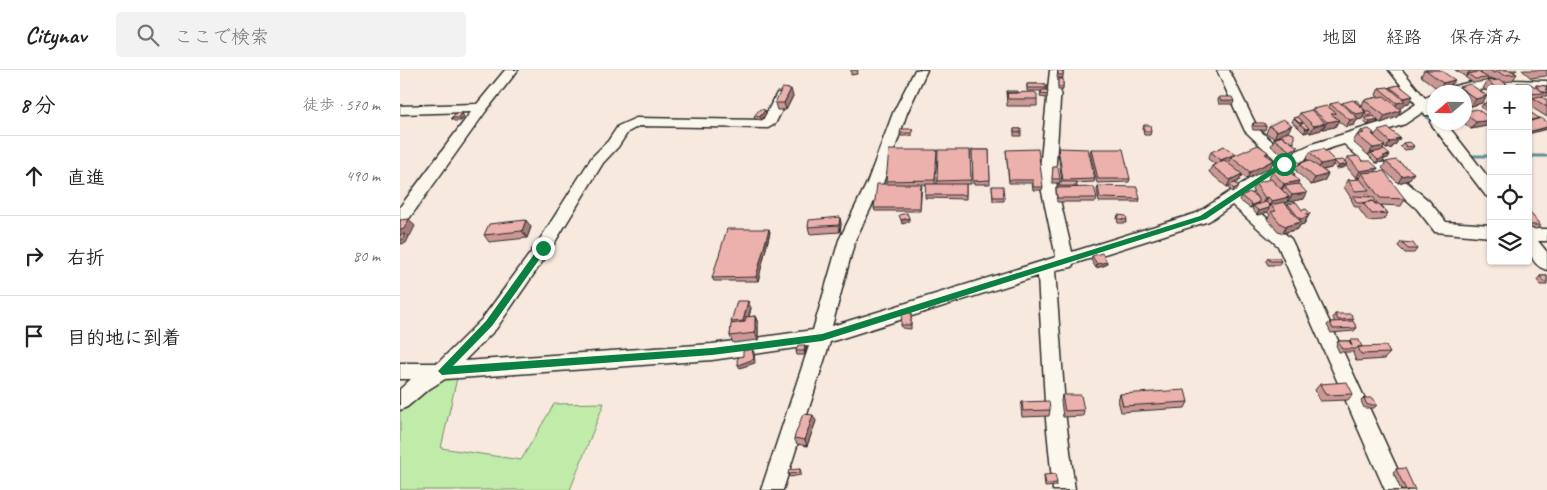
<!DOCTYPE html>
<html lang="ja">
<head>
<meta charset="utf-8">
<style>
  body { margin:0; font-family:Caveat,"Klee One",sans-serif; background:#f2f2f2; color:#222 }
  .controls { position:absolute; right:15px; top:15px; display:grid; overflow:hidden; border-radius:5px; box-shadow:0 1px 4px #0004 }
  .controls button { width:45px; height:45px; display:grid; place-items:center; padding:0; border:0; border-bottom:1px solid #e0e0e0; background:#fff; color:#222; font:25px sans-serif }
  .compass { position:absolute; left:1027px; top:15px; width:45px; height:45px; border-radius:50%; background:#fff; box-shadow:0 1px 4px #0004; rotate:250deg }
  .stop { position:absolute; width:15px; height:15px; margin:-11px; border:4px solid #0b8043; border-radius:50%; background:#fff }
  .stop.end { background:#0b8043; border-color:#fff; box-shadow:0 1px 5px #0008 }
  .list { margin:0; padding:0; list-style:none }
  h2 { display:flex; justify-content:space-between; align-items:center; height:65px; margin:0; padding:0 20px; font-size:21px }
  h2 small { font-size:16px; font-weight:400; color:#767676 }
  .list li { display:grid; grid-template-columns:32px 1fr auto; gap:15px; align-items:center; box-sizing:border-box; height:80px; padding:0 20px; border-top:1px solid #e0e0e0 }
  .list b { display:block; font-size:19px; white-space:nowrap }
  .list em { font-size:16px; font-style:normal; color:#767676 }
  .icon { flex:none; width:28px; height:28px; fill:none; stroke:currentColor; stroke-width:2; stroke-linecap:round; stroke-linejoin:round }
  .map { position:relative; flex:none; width:1147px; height:420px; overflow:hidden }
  header { display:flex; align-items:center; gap:30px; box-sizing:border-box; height:70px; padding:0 25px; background:#fff; border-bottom:1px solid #e0e0e0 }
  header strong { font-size:24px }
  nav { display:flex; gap:28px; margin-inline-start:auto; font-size:18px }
  .search { width:350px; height:45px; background:#f2f2f2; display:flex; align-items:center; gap:12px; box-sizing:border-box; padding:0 18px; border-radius:5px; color:#767676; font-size:19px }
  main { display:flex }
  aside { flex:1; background:#fff }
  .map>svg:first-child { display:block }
</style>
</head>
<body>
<header>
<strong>Citynav</strong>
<div class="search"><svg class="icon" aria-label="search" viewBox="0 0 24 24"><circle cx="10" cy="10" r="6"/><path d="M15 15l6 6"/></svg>ここで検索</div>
<nav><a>地図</a><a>経路</a><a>保存済み</a></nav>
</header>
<main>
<aside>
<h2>8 分<small>徒歩 · 570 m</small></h2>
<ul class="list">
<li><svg class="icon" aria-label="ahead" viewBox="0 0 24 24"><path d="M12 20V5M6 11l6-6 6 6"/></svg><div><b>直進</b></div><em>490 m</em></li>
<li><svg class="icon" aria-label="right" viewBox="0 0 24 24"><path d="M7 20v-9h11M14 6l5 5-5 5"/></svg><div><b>右折</b></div><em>80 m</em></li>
<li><svg class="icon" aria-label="arrive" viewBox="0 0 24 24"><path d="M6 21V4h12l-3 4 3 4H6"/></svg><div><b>目的地に到着</b></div></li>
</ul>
</aside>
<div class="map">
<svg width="1147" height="420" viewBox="0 0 1147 420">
  <rect width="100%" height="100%" fill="#f8e9df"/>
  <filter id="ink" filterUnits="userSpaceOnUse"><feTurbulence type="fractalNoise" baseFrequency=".02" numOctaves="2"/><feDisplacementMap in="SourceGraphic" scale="10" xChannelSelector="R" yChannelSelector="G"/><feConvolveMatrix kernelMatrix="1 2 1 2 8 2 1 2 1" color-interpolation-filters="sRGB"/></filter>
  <g filter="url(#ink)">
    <path fill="#c1eba8" stroke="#768b6a" d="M39,307L57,308L41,378L121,390L154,334L204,333L170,420H0V337Z"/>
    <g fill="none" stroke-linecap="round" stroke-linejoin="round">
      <path stroke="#5f8f96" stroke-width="3" d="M1024,43L1034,55
        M1068,86H1091
        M1128,86H1147"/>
      <defs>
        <path id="minor" d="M105,0H118L86,41L6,153L0,155V137L71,42L0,44V36L77,34Z
          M515,0H527L507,43L483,113L455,170L432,256L656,187L639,108L650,0H662L655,108L672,182L797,143L877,91L845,61L817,0H829L858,59L888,85L912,74L995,48L1016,34L989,0H1002L1025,28L1034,24V34L1032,36L1034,39V45H1025L1023,42L1005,54L957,70L1029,131L1046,152L1091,155V167L1035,162L1017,139L944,74C906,84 876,106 844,128L891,169L893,173L1007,420H985L878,176L832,135L809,151L673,194L672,197L655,200L666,350L675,420H653L646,350L638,206L430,272L383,420H361L409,276L312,290L45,309L26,321L7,337L0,340V319L11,309H0V293H38L82,249L137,174L192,87L208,71L218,56L236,48L363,50L377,23H387L389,26L375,54L368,58L239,56L228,62L218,77L203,93L149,182L96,259L64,291L312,274L413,260L439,170L467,113L493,43Z
          M1109,10L1147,11V19L1096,18L1060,22H1040L1042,19L1071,12Z
          M1034,48V52H1045L1091,111V127L1086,126L1032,55L1030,52Z
          M1128,159H1147V171H1138L1147,182V200C1128,195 1128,175 1128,159Z"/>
      </defs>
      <use href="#minor" stroke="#2b2b2b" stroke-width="3"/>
      <use href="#minor" fill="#fbf7ec" fill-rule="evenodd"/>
    </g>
    <path fill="#cb9895" stroke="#2b2b2b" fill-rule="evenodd" d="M451,0H458L457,4L451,5Z
      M658,0L663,1V8H657Z
      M1024,0H1040L1050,16L1039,20L1021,6Z
      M1055,0H1078L1076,2L1083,5L1080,2L1082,0H1117L1113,2L1117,4L1112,11L1104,12L1113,19H1091V24L1083,18L1088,11L1096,10L1094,9H1088L1086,11L1073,13L1065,7H1066Z
      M1122,0H1147V5L1146,6L1131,8Z
      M658,9H663V20H658Z
      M1117,13L1135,17L1136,15L1147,16V26H1143L1142,27L1147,30V47L1128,35L1131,30L1128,31V19H1113Z
      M627,14H646V20H648L647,28L640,27L641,21H627Z
      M999,15L1009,33L1004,34L1001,38H999L997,47L981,53L978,51L976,53L968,55L963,51L965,49L963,47L962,49L957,50L954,55L946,57L938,51L935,57L923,59L922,58L921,60L910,63L908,61V62L904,63L898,57L899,56L898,57L892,52L894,48L898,47L900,43L911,41L912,39L929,37L930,34H942V33L962,35L964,30L978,27L976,25L979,18H989L990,17Z
      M1059,17L1082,33L1071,36L1064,31V22H1055Z
      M606,21L618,23L637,29V36H607Z
      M393,26L386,40H377L375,33Z
      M819,27L834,31L833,34H819L818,30Z
      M1064,31L1069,35L1064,41Z
      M1091,31V45L1081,37L1083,34Z
      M1064,42L1086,56L1071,59L1063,52H1064Z
      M366,43L362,50L355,49L354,46Z
      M64,47L61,51H54L51,48Z
      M853,53L866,56L865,60H853L852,56Z
      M744,55L751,61L750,65H744L743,59Z
      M869,56L888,62H887L894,73L893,74L898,77L894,84L887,88L871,76L874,69L878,68V66L874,68L866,63Z
      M512,59V66H501L500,63Z
      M614,59H621V66H614Z
      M961,61L974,63L973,65L974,66L978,61L1000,68L995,75L993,76L992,78L986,79L984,77L983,80L988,88L984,89L983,92L976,93L969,86V85H968L953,72L957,65L959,64Z
      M1003,73L1014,76L1012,79L1005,80L1000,76Z
      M658,78L695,109L694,112L676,113L677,117L697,128L696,132H657L656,121V118L659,117V113H652L653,97L660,109V112H662L658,82Z
      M691,79L730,109L729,112L697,113L690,82Z
      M537,80L535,114H537V111L570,80L571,114H566V129L525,128L526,114H522L520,141H475L474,138L486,114V111Z
      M572,80H589L590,114H573Z
      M606,80L643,117L642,120H633L632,113H609Z
      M811,82L835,84L834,86L868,82L867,85L871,97L847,109L842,105L839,111L835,113L839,116L837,120L833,122L829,119L830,115L833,114L827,117L809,102L812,96L815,94L808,89Z
      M910,82L934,91L945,92L948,87L962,91L978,98L975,102L1005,129L1001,136L981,135L988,143L983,150L968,151L959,139L961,137H955L951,129L952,128H951L944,117L948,110L958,109L960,107L956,108L946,96L945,97L937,99L933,95L931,98L923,100L928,104L924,111L911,115L896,101V99L894,100L890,96L892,92L900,93L908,90L906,89ZM967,123L970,127H965Z
      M986,92L1009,110L998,113L982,98Z
      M881,98H882L895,104L894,106L904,129L888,132L887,131L886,134L887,136L888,134L910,143L904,154L900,155L898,159L883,163L878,161L867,149L870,145L867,142H868L857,145L852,139L853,137L850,138L839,130L841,126L857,128L852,120L855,113L870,110L869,108L872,101Z
      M592,116L604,127V131H593Z
      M698,116L740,129L739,132H699L697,120Z
      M1128,141L1140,155L1137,159L1128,158Z
      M718,145L727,150L726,153H718L717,148Z
      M440,147L441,154L440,162L410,164L408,157Z
      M131,157L127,168L89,172L84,165Z
      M370,162L358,211H314L312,208Z
      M1001,172L1017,179L1014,183H1005L998,176Z
      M692,186L707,192L706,195L696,198L691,190Z
      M868,188L881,191L879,195H868L866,191Z
      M1140,206H1147V215H1140L1137,210Z
      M351,238L349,247L355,246L358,253V270L333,273L330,266L332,254L331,252Z
      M511,242V259L502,258L501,255Z
      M935,244L954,249L952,251L957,258L954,261L931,263L927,255L930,252H935L933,248Z
      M950,270L962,277L990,283L984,289L956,291L953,283L954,282H939L936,275L938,271H949Z
      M405,275L406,278L405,285H397L396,281Z
      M920,314L953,324L948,330L920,331L915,320Z
      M720,324L788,332L785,338L721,342L718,330Z
      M662,325L684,340L683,346L663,347L661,331Z
      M964,328L977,335L974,338H964L961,331Z
      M622,332L650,340L649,346L622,347L621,338Z
      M416,351L407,376L397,374L394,368Z
      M400,399L401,402V405L390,407L388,404Z
      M996,399L1015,420H1001L993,402Z
      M644,405L657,413L656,416L645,417L644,407Z"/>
    <path fill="#a57c79" stroke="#2b2b2b" d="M1070,0H1078L1075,5L1068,4L1066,7Z
      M1055,10L1050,16L1039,20L1043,13Z
      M391,19L393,26L386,40L384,33Z
      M1013,26L1009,33L1004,34L1001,38L993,40L997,33L1002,32L1004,28Z
      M1087,26L1082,33L1071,36L1076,29Z
      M365,40L366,43L362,50L360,47Z
      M963,40H965L963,43L966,42L962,49L957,50L954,55L946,57L950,50L954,49L956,44Z
      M1001,40L997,47L981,53L985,46Z
      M62,43L64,47L61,51L59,48Z
      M939,50L935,57L923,59L927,52Z
      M978,50L976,53L968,55L970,52Z
      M1091,50L1086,56L1071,59L1076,52Z
      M925,53L921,60L910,63L914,56Z
      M892,55L888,62L874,68L877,61Z
      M1147,57V59L1128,64V62Z
      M909,58L908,62L904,63L906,59Z
      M1000,68L995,75L993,76L992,78L986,79L990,72Z
      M985,76L981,82L971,83L968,85L973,78Z
      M898,77L894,84L887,88L890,81Z
      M835,84L833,89L831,87L829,92L819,97L821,90Z
      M990,85L988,88L984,89L983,92L976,93L978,90L983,86Z
      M874,90L871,97L847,109L850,102Z
      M935,91L931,98L917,101L921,94Z
      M947,94L945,97L937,99L939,96Z
      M978,98L973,105L962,103L960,107L956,108L960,101Z
      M1014,103L1009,110L998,113L1002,106Z
      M842,104L839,111L827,117L830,110Z
      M928,104L924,111L911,115L915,108Z
      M899,111L896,118L884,116L882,120L880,121L884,114Z
      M839,116L837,120L833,122L834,119Z
      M907,123L904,129L888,132L892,125Z
      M868,127L865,134H862L865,128Z
      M889,127L886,134L871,135L870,137L869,138L872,131Z
      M859,132L857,135L853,136V137L850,138L852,135Z
      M869,138L868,142L857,145L859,141Z
      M910,143L904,154L900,155L898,159L883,163L886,156L898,153L900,149L906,144Z
      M440,147L441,154L440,162L439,155Z
      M509,148V152L502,154L501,150Z
      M9,149L15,156L10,166H8L9,167L6,173L0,174V160Z
      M126,150L131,157L127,168L122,161Z
      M369,159L370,162L358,211L356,207Z
      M707,192L706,195L696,198L697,194Z
      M348,231L351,238L346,257L343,251Z
      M355,246L358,253V270L355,263Z
      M405,275L406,278L405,285L404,281Z
      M352,279L354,282L355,293L340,298L338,295Z
      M413,345L416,351L407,376L405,370Z"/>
    <path fill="#ecb1ad" stroke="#2b2b2b" d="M658,0L663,1V5H658Z
      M1026,0H1040L1055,10L1043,13Z
      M1090,0H1110L1117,4L1103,5L1099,2L1093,3Z
      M1078,2L1088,8L1075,9L1068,4Z
      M658,9H663V17H658Z
      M1101,10L1113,19H1097L1088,11Z
      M1117,13H1129L1145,23L1129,24L1128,19H1123Z
      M627,14H646V18H627Z
      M1070,14L1087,26L1076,29L1059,17Z
      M999,15L1013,26L1004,28L990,17Z
      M1136,15L1146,16L1147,23L1144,22L1140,20Z
      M988,17L1005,31L997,33L979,18Z
      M382,18L391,19L384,33H375Z
      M642,20H648L647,25L641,24Z
      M606,21H618V23H607V25Z
      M634,22L637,24V29H608L607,23Z
      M984,26L1001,40L985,46L964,30Z
      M1140,26L1147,30V37L1133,28Z
      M819,27H832L834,31H821Z
      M953,30L965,40H963L966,42L956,44L942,33Z
      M956,30L963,36H961L954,31Z
      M1064,31L1069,35H1064Z
      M1091,31V40L1083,34Z
      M939,32L958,48L950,50L930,34Z
      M927,36L936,43L931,44L939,50L927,52L912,39Z
      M360,39L365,40L360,47L354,46Z
      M1077,39L1091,49V50L1076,52L1064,43V42Z
      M911,40L925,53L914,56L900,43Z
      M965,41H969L973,44L967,46L965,44L966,42Z
      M1128,41L1139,48L1128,51Z
      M56,43H62L59,48H51Z
      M974,46L978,50L970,52L965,48Z
      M898,47L903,52L899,53L894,48Z
      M1141,48L1147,52V57L1128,62V52Z
      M883,49L892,55L877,61L869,56Z
      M853,53H864L866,56H854Z
      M904,53L909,58L906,59L900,54Z
      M744,55H750L751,61H744Z
      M988,58L1000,68L995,69L996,71L990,72L978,61Z
      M501,59H512V63H500Z
      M614,59H621V62H614Z
      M969,59L974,63L972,64L985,76L973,78L957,65L964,63L961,61Z
      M887,62L894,64V73L891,72L882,66L880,67L879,66Z
      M882,66L898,77L890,81L874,69Z
      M1010,72L1014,76L1007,77L1003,73Z
      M858,75L868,82L865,84L874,90L850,102L831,87Z
      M824,76L835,84L821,90L811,82Z
      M658,78L688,79L695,109L663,110Z
      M638,79L643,117H633V110H609L606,80Z
      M691,79H723L730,109H698Z
      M923,79L935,91L921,94L910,82Z
      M489,80H537L535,110L486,111Z
      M538,80H570L571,110L537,111Z
      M572,80H589L590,110L573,111Z
      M984,80L990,85L983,86L985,88L978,90L971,83Z
      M958,86L962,91H970L978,98L960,101L948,87Z
      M824,90L842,104L830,110L812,96Z
      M896,90L900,93L898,95L896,96L892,92Z
      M909,90L928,104L915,108L899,94Z
      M943,90L947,94L939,96L934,91Z
      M996,90L1014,103L1002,106L986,92Z
      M886,95L895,104L893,105L886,97L882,98Z
      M653,97H658L660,109H652Z
      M886,97L899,111L884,114L872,101Z
      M984,101L1005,129L980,128L962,103Z
      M871,109L889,127L872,131L868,127L865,128L855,113Z
      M960,109L969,120L955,121L948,110Z
      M659,112H676L677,116H660Z
      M835,113L839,116L834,119L830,115Z
      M477,114H521L520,138H474Z
      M526,114H566V125H525Z
      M899,114L907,123L892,125L884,116Z
      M592,116H603L604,127H593Z
      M698,116L737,117L740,129L700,128Z
      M694,117L697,128H657L656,118Z
      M850,122L859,129V132L852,135L841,126Z
      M953,126L973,127L977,133H974L973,131L963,133H964H957Z
      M973,131L975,134H979L988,143L972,144L963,133Z
      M866,132L870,136L869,138L859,141L853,136Z
      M884,132L901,152L886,156L881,154L871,142L876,141L871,135Z
      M896,132L902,140L906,139L910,143L906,144L908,147L900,149L888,134Z
      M1128,141H1129L1140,155H1129L1128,153Z
      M507,143L509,148L501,150L499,145Z
      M718,145L726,146L727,150L719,149Z
      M440,147L439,155L408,157L409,150Z
      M9,149L4,159L0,160V150Z
      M126,150L122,161L84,165L89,154Z
      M327,159H369L356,207L312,208Z
      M5,164L2,170H0V165Z
      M1001,172L1013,173L1017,179H1008Z
      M702,183L707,192L697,194L692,186Z
      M868,188H879L881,191H870Z
      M1140,206H1147V212H1144Z
      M337,231H348L343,251L331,252Z
      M511,242V255H501L502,244Z
      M935,244H951L954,249L938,250Z
      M355,246V263L330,266L331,254L345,252L346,247Z
      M953,251L957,258L933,259L930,252Z
      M950,270H959L962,277H958L956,279H942L938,271H949L952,276Z
      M398,275H405L404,281H396Z
      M986,276L990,283L961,284L958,277Z
      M352,279L354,289L338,295L337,290L339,287L343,286V281Z
      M947,312L953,324L926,325L920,314Z
      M785,320L788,332L723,336L720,324Z
      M662,325H681L684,340L665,341Z
      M964,328H973L977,335H967Z
      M649,331L650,340L623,341L622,332Z
      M403,344L413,345L405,370L394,368Z
      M1005,398L1015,420H1006L996,399Z
      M400,399V403L388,404L389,400Z
      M655,404L657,413L646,414L644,405Z"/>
  </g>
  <path fill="#0b8043" d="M882,92L888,94L806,149L422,271L312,285L42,305L38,301L86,251L140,176H146V180L92,256L53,296L312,278L422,264L800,146Z"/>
</svg>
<div class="controls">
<button>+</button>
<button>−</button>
<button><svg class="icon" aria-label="locate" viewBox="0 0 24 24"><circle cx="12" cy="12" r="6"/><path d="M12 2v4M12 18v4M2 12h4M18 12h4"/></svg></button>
<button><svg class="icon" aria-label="layers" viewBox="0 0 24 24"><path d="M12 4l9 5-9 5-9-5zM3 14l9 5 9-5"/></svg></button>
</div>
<svg class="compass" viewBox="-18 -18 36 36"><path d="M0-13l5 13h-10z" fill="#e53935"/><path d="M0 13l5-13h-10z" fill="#767676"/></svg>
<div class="stop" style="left:884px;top:94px"></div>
<div class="stop end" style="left:143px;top:178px"></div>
</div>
</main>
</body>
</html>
